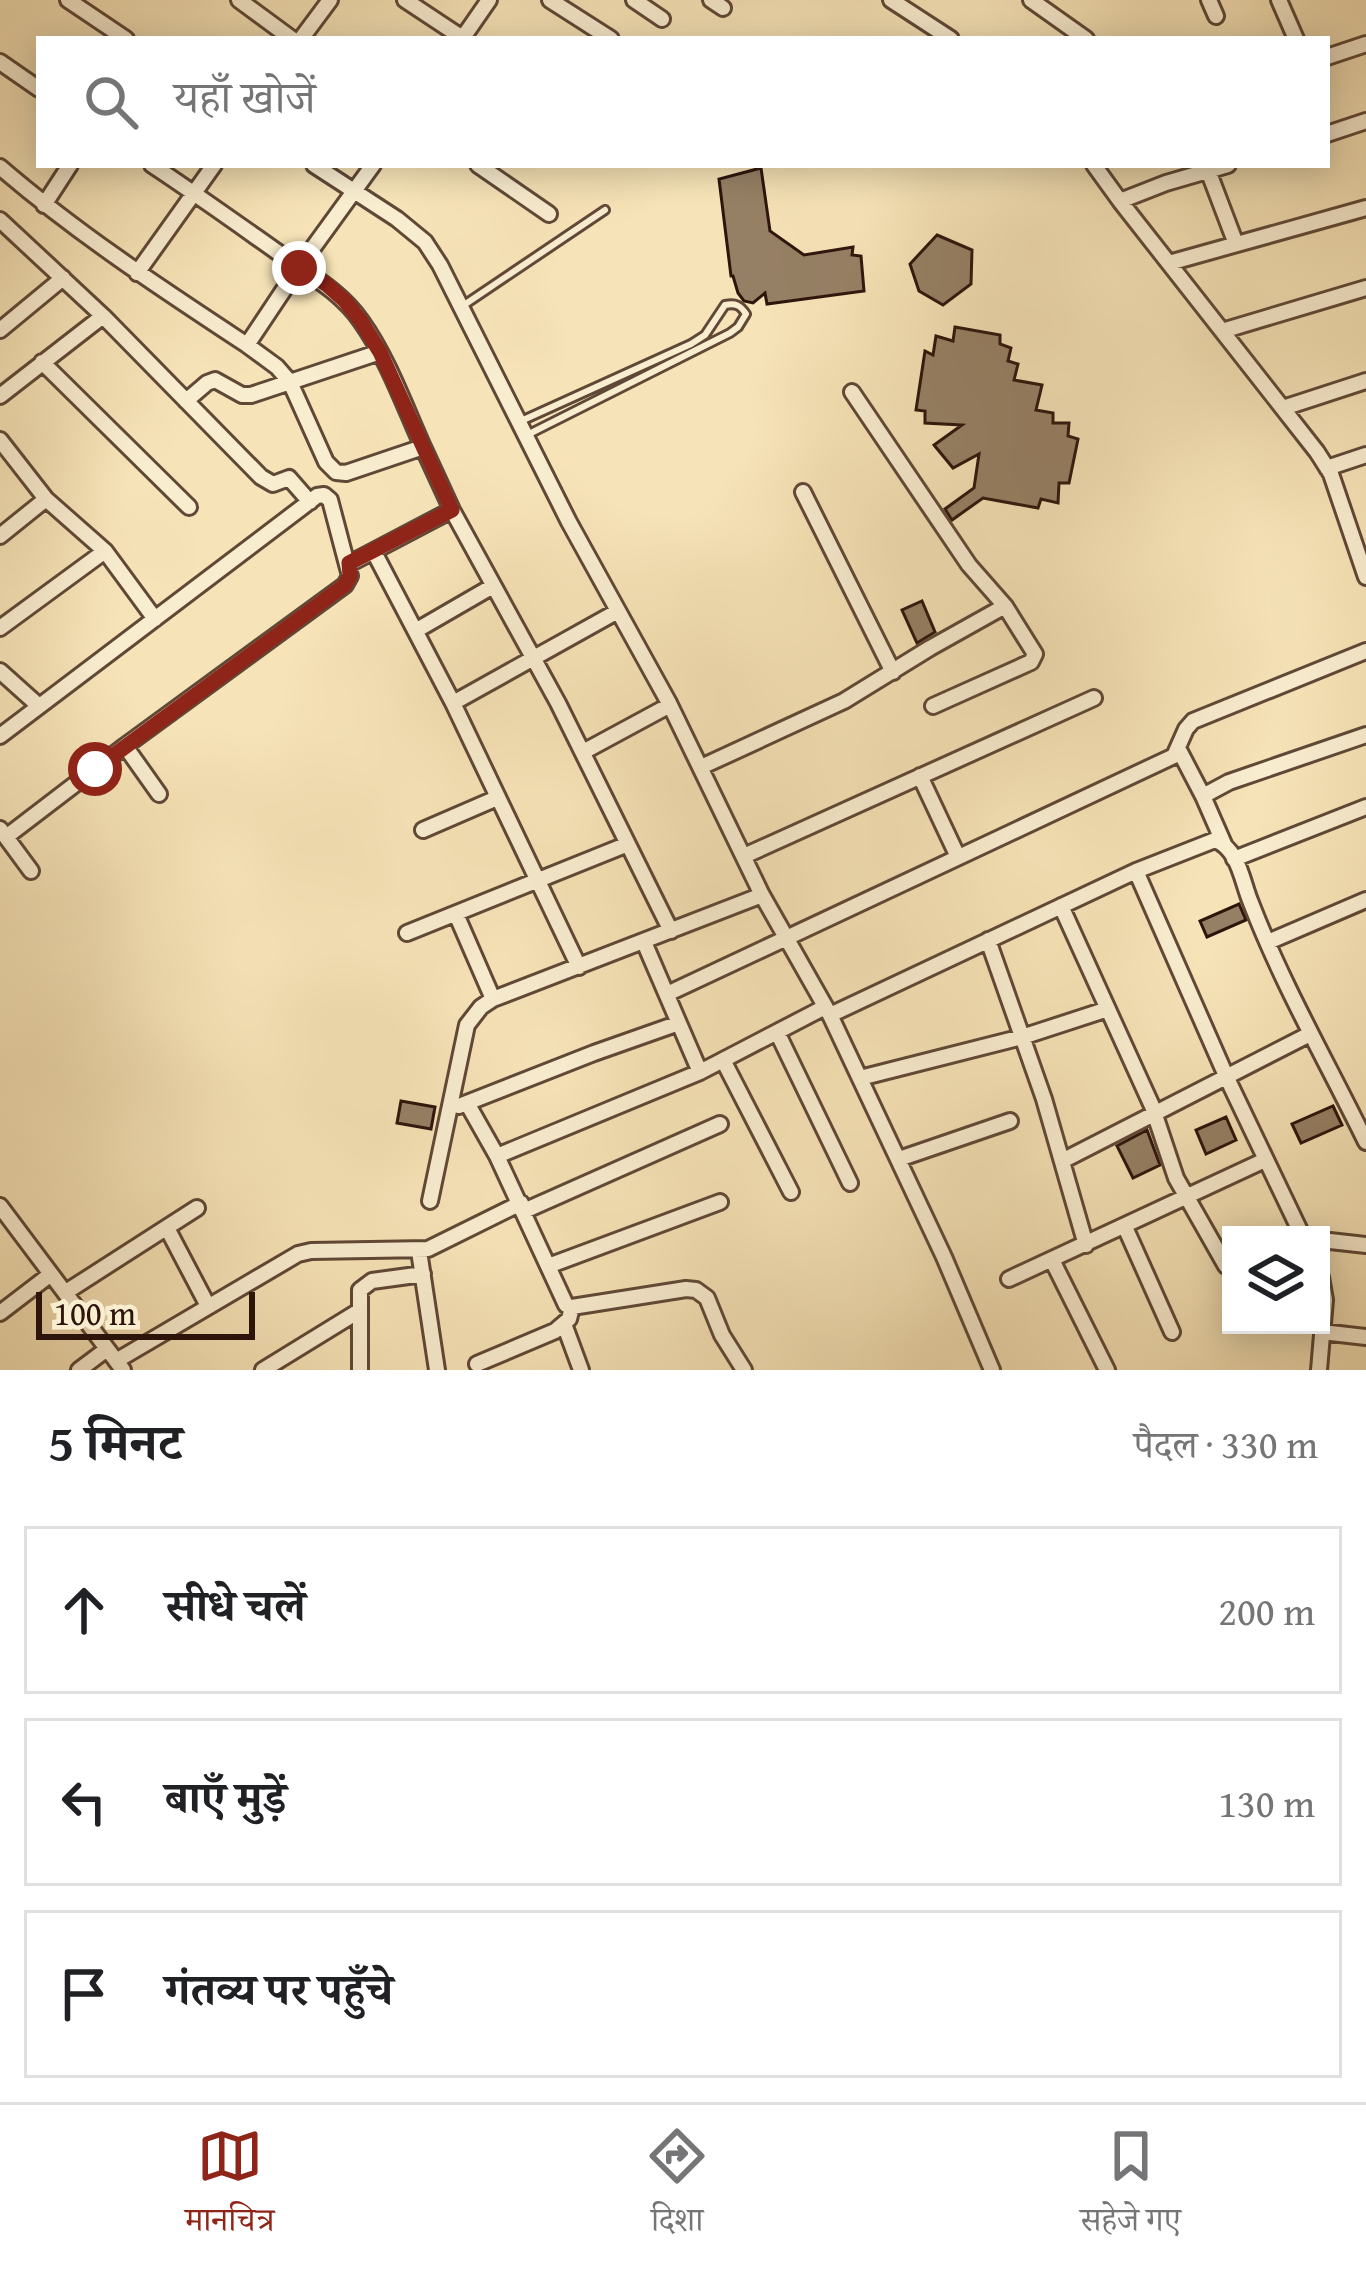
<!DOCTYPE html>
<html lang="hi">
<head>
<meta charset="utf-8">
<style>
  body { margin:0; font-family:"Gentium Book Plus","Noto Serif Devanagari",serif; background:#f6f6f6; color:#202124 }
  .controls { position:absolute; right:36px; bottom:36px; display:grid; overflow:hidden; border-radius:0px; box-shadow:0 6px 30px #0003 }
  .controls button { width:108px; height:108px; display:grid; place-items:center; padding:0; border:0; border-bottom:3px solid #e0e0e0; background:#fff; color:#202124; font:60px sans-serif }
  .scale { position:absolute; left:36px; bottom:30px; width:219px; box-sizing:border-box; padding-left:12px; border:6px solid #2e150c; border-top:0; font-size:33px; line-height:42px; white-space:nowrap; color:#2e150c; -webkit-text-stroke:9px #f9edd0; paint-order:stroke }
  .stop { position:absolute; width:36px; height:36px; margin:-27px; border:9px solid #8f2418; border-radius:50%; background:#fff }
  .stop.end { background:#8f2418; border-color:#fff; box-shadow:0 3px 12px #0008 }
  .list { margin:0; padding:0; list-style:none }
  h2 { display:flex; justify-content:space-between; align-items:center; height:156px; margin:0; padding:0 48px; font-size:51px }
  h2 small { font-size:39px; font-weight:400; color:#757577 }
  .list li { display:grid; grid-template-columns:78px 1fr auto; gap:36px; align-items:center; box-sizing:border-box; height:168px; margin:0 24px 24px; padding:0 24px; border:3px solid #e0e0e0; border-radius:0px }
  .list b { display:block; font-size:45px; white-space:nowrap }
  .list em { font-size:39px; font-style:normal; color:#757577 }
  .icon { flex:none; width:66px; height:66px; fill:none; stroke:currentColor; stroke-width:2; stroke-linecap:round; stroke-linejoin:round }
  .map { position:relative; flex:none; width:1366px; height:1370px; overflow:hidden }
  .search { position:absolute; background:#fff; box-shadow:0 6px 30px #0003; left:36px; right:36px; top:36px; height:132px; display:flex; align-items:center; gap:30px; box-sizing:border-box; padding:0 42px; border-radius:0px; color:#757577; font-size:45px }
  .sheet { height:732px; background:#fff }
  nav { display:flex; justify-content:space-around; align-items:center; box-sizing:border-box; height:168px; border-top:3px solid #e0e0e0; background:#fff; font-size:33px; color:#757577 }
  nav a { display:grid; justify-items:center; gap:6px }
  nav .on { color:#8f2418 }
  .map>svg:first-child { display:block }
</style>
</head>
<body>
<div class="map">
<svg width="1366" height="1370" viewBox="0 0 1366 1370">
  <rect width="100%" height="100%" fill="#f6e3b7"/>
  <filter id="stains"><feTurbulence type="fractalNoise" baseFrequency=".00167" numOctaves="4"/><feColorMatrix values="0 0 0 0 .2 0 0 0 0 .09 0 0 0 0 .02 0 0 0 .5 -.17"/></filter>
  <radialGradient id="worn" r=".72"><stop offset=".6" stop-color="#630" stop-opacity="0"/><stop offset="1" stop-color="#630" stop-opacity=".3"/></radialGradient>
  <path fill="#968065" stroke="#2e150c" stroke-width="3" d="M761,168L770,231L804,255L853,247L852,255L861,256L864,291L767,304L765,293L753,303L744,301L738,293L733,276H731L719,179Z
    M937,235L972,250L971,284L943,305L919,291L910,264Z
    M955,327L1000,335V344L1011,348L1008,361L1018,364L1014,380L1042,385L1036,410L1053,413V423H1069L1068,436L1078,439L1069,483H1059L1058,503L1041,499L1038,508L983,498L952,520L945,509L974,488L979,454L953,468L934,445L962,425L925,423V411L916,410L925,351L933,355L936,336L953,341Z
    M922,601L935,632L917,643L902,610Z
    M1239,904L1246,920L1207,937L1200,921Z
    M401,1101L435,1107L431,1129L397,1123Z
    M1333,1106L1342,1125L1301,1143L1292,1124Z
    M1226,1117L1236,1140L1206,1154L1196,1130Z
    M1147,1130L1160,1165L1133,1178L1117,1146Z"/>
  <g fill="none" stroke-linecap="round" stroke-linejoin="round">
    <defs>
      <path id="service" d="M464,305L605,210
        M521,421L691,344L705,335L725,305C736,303 740,305 746,314L738,327L730,333L529,434"/>
      <path id="minor" d="M68,0L126,39
        M239,0L292,39
        M405,0L464,39
        M550,0L611,39
        M634,0L662,19
        M711,0L723,8
        M891,0L951,39
        M1031,0L1086,39
        M1209,0L1216,16
        M1279,0L1296,39
        M301,39L330,0
        M462,39L489,0
        M1327,57L1366,44
        M0,62L39,89
        M1327,134L1366,121
        M152,165C196,194 239,225 283,256C311,276 341,292 361,321C388,359 404,405 423,447L346,473L336,472L326,462L290,382L277,367L247,345L299,267L373,165
        M314,165L397,219L425,242L440,265L569,522L669,703L762,895L830,1015L944,1257L992,1370
        M478,165L549,214
        M1094,165L1120,201L1166,183L1228,165
        M1206,165L1236,244
        M0,167C78,234 162,289 247,345
        M1120,201L1317,452L1331,474L1366,577
        M44,205L70,165
        M0,220L103,316L261,477L273,484L289,478L310,502
        M1169,263L1366,208
        M137,273L214,165
        M0,330L63,278
        M1222,331L1366,288
        M42,362L189,507
        M0,396L103,316
        M186,401L207,383L215,380L242,395H251L380,352
        M1283,408L1366,381
        M0,440L46,499L105,551L155,619
        M423,447L452,510L558,703L671,931
        M1327,468L1366,455
        M803,492L893,672
        M0,536L46,499
        M374,552L453,703L579,967
        M349,564L452,510
        M0,628L105,551
        M417,630L493,586
        M0,671L39,706
        M453,703L618,611
        M933,706L1031,662L1035,654L1005,606
        M0,736L317,496L324,495L330,500L350,576L345,585L125,746L159,794
        M1179,750L1203,796
        M583,752L670,705
        M701,767L844,701L930,648L1005,606L969,565L852,392
        M920,776L958,857
        M0,829L31,871
        M423,830L497,798
        M6,837L125,746
        M1224,844L1203,796L1229,782L1366,735
        M744,856L1094,698
        M1234,859L1366,807
        M1136,871L1227,1078L1302,1235
        M1061,906L1152,1106L1176,1178L1226,1266
        M456,914L493,999
        M407,933L628,844
        M988,940L1044,1099L1086,1245
        M644,942L700,1072
        M1268,942L1366,900
        M667,994L1174,756L1186,729L1193,721L1366,651
        M830,1015L1136,871L1215,840C1239,849 1242,882 1251,903C1283,986 1327,1062 1366,1142
        M777,1032L850,1183
        M723,1060L791,1192
        M860,1078L1022,1037L1108,1009
        M467,1103L497,1156L566,1305L572,1307L686,1289L696,1290L707,1298L722,1335L744,1370
        M459,1106L594,1053L679,1023
        M497,1156L700,1072L825,1007
        M899,1159L1010,1121
        M1062,1161L1310,1034
        M430,1201L467,1025L481,1007L493,999L762,895
        M0,1206L123,1370
        M524,1211L720,1124
        M1125,1227L1172,1332
        M167,1228L208,1306
        M1321,1240L1366,1245
        M419,1251L437,1370
        M1052,1260L1107,1370
        M548,1266L720,1202
        M1009,1279L1265,1160
        M66,1292L197,1208
        M0,1313L51,1274
        M564,1324L581,1370
        M1322,1332L1366,1337
        M116,1361L298,1254L311,1251L428,1249L521,1203
        M477,1364L555,1331L569,1319L572,1307
        M79,1370L107,1349
        M263,1370L359,1311
        M360,1370V1290L372,1281L423,1274
        M1319,1370L1325,1300L1321,1277"/>
    </defs>
    <use href="#service" stroke="#604837" stroke-width="12"/>
    <use href="#minor" stroke="#604837" stroke-width="20"/>
    <use href="#service" stroke="#f9edd0" stroke-width="6"/>
    <use href="#minor" stroke="#f9edd0" stroke-width="14"/>
  </g>
  <g fill="none" stroke-linecap="round" stroke-linejoin="round">
    <path stroke="#8f2418" stroke-width="15" d="M95,769L345,585L350,576L349,563L452,510L380,352L361,321L345,301L326,284L299,268"/>
  </g>
  <rect width="100%" height="100%" filter="url(#stains)"/>
  <rect width="100%" height="100%" fill="url(#worn)"/>
</svg>
<div class="controls">
<button><svg class="icon" aria-label="layers" viewBox="0 0 24 24"><path d="M12 4l9 5-9 5-9-5zM3 14l9 5 9-5"/></svg></button>
</div>
<div class="scale">100 m</div>
<div class="stop" style="left:95px;top:769px"></div>
<div class="stop end" style="left:299px;top:268px"></div>
<div class="search"><svg class="icon" aria-label="search" viewBox="0 0 24 24"><circle cx="10" cy="10" r="6"/><path d="M15 15l6 6"/></svg>यहाँ खोजें</div>
</div>
<section class="sheet">
<h2>5 मिनट<small>पैदल · 330 m</small></h2>
<ul class="list">
<li><svg class="icon" aria-label="ahead" viewBox="0 0 24 24"><path d="M12 20V5M6 11l6-6 6 6"/></svg><div><b>सीधे चलें</b></div><em>200 m</em></li>
<li><svg class="icon" aria-label="left" viewBox="0 0 24 24"><path d="M17 20v-9H6M10 6l-5 5 5 5"/></svg><div><b>बाएँ मुड़ें</b></div><em>130 m</em></li>
<li><svg class="icon" aria-label="arrive" viewBox="0 0 24 24"><path d="M6 21V4h12l-3 4 3 4H6"/></svg><div><b>गंतव्य पर पहुँचे</b></div></li>
</ul>
</section>
<nav>
<a class="on"><svg class="icon" aria-label="map" viewBox="0 0 24 24"><path d="M3 6l6-2 6 2 6-2v14l-6 2-6-2-6 2zM9 4v14M15 6v14"/></svg>मानचित्र</a>
<a><svg class="icon" aria-label="directions" viewBox="0 0 24 24"><path d="M12 3l9 9-9 9-9-9zM9 14v-3h6M13 9l2 2-2 2"/></svg>दिशा</a>
<a><svg class="icon" aria-label="saved" viewBox="0 0 24 24"><path d="M7 4h10v16l-5-4-5 4z"/></svg>सहेजे गए</a>
</nav>
</body>
</html>
